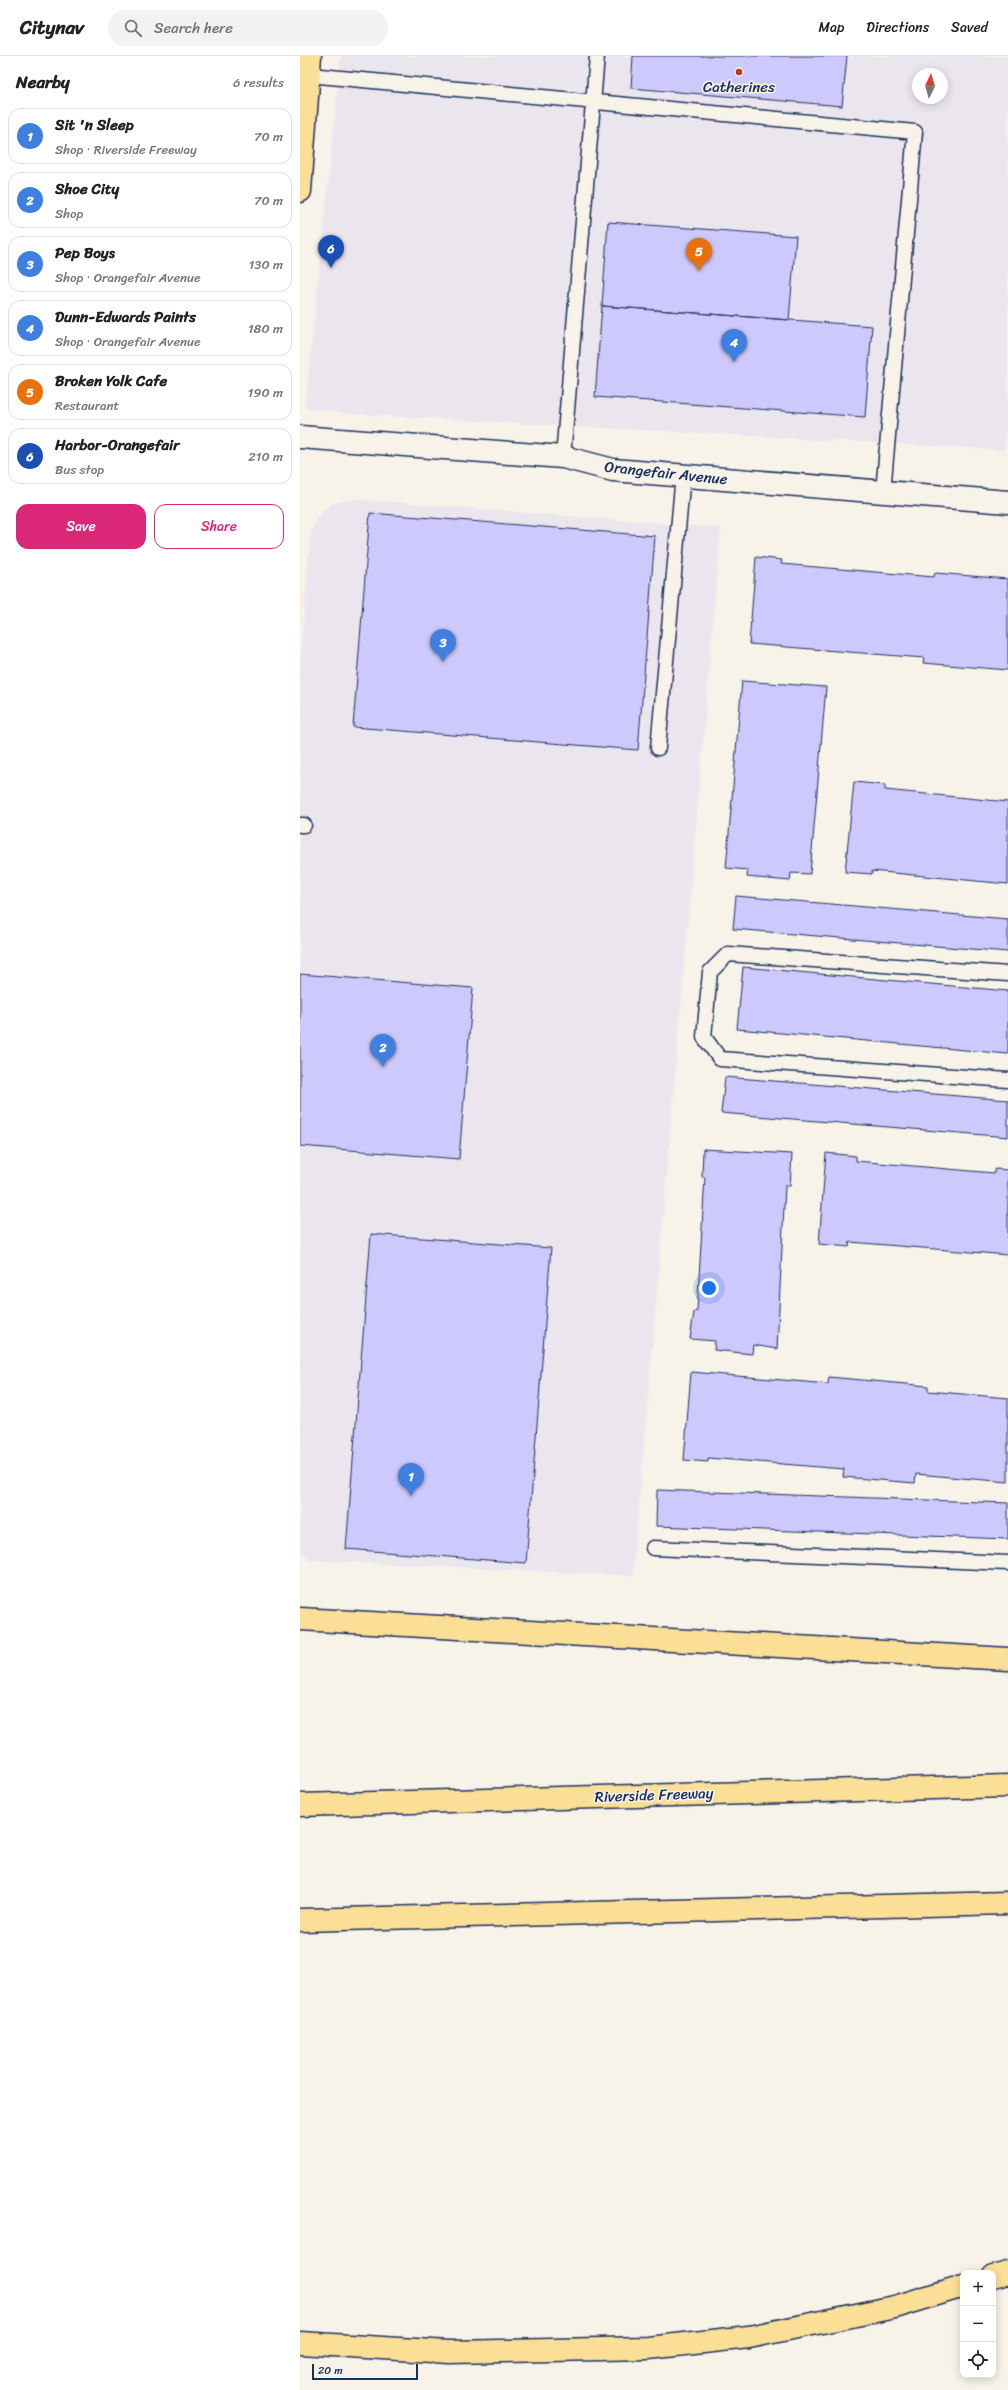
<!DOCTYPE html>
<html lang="en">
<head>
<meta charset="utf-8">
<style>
  body { margin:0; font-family:Sriracha,sans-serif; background:#f2f2f2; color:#222 }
  .controls { position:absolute; right:12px; bottom:12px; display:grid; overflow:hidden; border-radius:8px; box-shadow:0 2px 10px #0003 }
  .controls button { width:36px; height:36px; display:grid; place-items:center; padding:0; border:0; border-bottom:1px solid #e0e0e0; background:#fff; color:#222; font:20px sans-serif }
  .compass { position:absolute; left:612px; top:12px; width:36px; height:36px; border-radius:50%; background:#fff; box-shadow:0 2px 10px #0003; rotate:5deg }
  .scale { position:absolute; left:12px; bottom:10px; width:106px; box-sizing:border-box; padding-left:4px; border:2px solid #1b2f5e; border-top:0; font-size:11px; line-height:14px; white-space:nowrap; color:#1b2f5e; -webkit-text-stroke:3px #f7f3e8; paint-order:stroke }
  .you { position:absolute; left:409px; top:1232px; width:14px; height:14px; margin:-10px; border:3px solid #fff; border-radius:50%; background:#1a73e8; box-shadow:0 0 0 6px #1a73e833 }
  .badge { display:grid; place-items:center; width:26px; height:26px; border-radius:50%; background:#db2777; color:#fff; font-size:13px; font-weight:700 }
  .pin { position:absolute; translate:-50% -33px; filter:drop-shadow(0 1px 2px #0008) }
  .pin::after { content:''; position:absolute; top:21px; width:14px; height:12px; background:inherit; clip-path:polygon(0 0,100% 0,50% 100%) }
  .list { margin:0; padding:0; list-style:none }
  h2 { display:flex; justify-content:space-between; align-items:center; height:52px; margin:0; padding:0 16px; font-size:17px }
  h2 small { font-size:13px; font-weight:400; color:#767676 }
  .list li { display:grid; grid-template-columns:26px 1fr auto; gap:12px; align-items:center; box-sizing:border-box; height:56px; margin:0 8px 8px; padding:0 8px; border:1px solid #e0e0e0; border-radius:12px }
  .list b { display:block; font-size:15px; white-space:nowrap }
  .list p { margin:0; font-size:13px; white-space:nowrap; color:#767676 }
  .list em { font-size:13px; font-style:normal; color:#767676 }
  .actions { display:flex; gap:8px; padding:12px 16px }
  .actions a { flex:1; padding:9px 0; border:1px solid #db2777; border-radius:12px; text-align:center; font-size:14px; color:#db2777 }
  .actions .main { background:#db2777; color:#fff }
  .icon { flex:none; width:22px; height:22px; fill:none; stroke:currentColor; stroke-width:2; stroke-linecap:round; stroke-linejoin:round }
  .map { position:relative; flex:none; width:708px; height:2334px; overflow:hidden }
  header { display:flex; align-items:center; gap:24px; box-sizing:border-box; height:56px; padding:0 20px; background:#fff; border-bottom:1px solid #e0e0e0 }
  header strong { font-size:19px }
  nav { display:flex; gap:22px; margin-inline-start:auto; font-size:14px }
  .search { width:280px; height:36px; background:#f2f2f2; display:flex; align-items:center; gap:10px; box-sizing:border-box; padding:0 14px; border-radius:22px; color:#767676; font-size:15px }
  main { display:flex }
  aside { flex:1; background:#fff }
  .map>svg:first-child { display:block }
</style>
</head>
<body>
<header>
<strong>Citynav</strong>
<div class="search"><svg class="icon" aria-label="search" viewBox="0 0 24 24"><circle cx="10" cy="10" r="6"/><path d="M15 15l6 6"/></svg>Search here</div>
<nav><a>Map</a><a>Directions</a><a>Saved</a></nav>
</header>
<main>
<aside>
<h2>Nearby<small>6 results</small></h2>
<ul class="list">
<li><span class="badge" style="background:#3f7fe0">1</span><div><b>Sit 'n Sleep</b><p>Shop · Riverside Freeway</p></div><em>70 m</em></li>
<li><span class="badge" style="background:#3f7fe0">2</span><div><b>Shoe City</b><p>Shop</p></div><em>70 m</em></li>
<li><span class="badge" style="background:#3f7fe0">3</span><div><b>Pep Boys</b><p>Shop · Orangefair Avenue</p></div><em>130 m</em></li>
<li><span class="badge" style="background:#3f7fe0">4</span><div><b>Dunn-Edwards Paints</b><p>Shop · Orangefair Avenue</p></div><em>180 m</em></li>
<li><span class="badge" style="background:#e8710a">5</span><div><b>Broken Yolk Cafe</b><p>Restaurant</p></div><em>190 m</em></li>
<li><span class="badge" style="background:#1a4fb4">6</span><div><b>Harbor-Orangefair</b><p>Bus stop</p></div><em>210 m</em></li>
</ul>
<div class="actions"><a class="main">Save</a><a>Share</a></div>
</aside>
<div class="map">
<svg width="708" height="2334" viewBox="0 0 708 2334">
  <rect width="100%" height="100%" fill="#f7f3e8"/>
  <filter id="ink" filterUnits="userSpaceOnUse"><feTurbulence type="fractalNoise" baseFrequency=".025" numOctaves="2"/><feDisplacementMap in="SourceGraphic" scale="8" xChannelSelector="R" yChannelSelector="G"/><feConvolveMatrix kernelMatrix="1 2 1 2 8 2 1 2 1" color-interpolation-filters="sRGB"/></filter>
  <g filter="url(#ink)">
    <path fill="#ebe6ee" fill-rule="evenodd" d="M41,0H708V352L704,394L49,358L5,352ZM618,18H642V42H618Z
      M54,443L421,472L333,1520L10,1504L0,1494V608L10,482L16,462L32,448Z"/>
    <path fill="#cec9fc" stroke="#1b2f5e" d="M333,0H547L542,50L331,32Z
      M308,166L496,180L489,264L302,250Z
      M302,250L572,270L565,361L295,341Z
      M70,457L355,480L338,694L53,671Z
      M456,501L482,504L481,508L634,521L635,517L708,523V614L623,607L624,602L449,588Z
      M442,625L526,631L510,818L491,817L490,825L447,821L448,814L426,812Z
      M554,726L585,729V734L708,746V828L572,815V818L545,816Z
      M436,840L708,863V896L433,873Z
      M443,911L708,935V998L437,973Z
      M0,918L173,932L159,1103L0,1090Z
      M425,1021L708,1044V1081L421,1057Z
      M403,1093L492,1098L490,1130H485L477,1293L453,1289L452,1298L414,1294L415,1285L390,1283L394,1256L397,1255L405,1121H402Z
      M526,1097L556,1100V1105L694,1117L695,1113L708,1114V1199L550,1186L549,1191L519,1188Z
      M71,1178L251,1192L226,1507L46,1493Z
      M391,1316L528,1328L529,1321L628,1330V1335L708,1342V1426L616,1418L615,1427L543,1421L544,1413L408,1402V1406L384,1404Z
      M357,1434L708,1447V1483L356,1470Z"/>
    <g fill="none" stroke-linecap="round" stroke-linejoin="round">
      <defs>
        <path id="service" d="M9,19L615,76L583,436
          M263,401L297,0
          M358,692L383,419
          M0,769H4
          M708,918L428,898L410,916L404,981L420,1003L708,1024
          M353,1492L708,1507"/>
        <path id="minor" d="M0,381L263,401L313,414L708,446"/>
        <path id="primary" d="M0,135L10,0"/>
        <path id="motorway" d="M0,1563L708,1603
          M0,1749L708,1730
          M0,1864L708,1847
          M693,2221L708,2217
          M0,2287L149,2296L348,2292L449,2281L595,2251L663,2230"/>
      </defs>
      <use href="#service" stroke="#1b2f5e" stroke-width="17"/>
      <use href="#minor" stroke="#1b2f5e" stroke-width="25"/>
      <use href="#primary" stroke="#1b2f5e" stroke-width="25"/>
      <use href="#motorway" stroke="#1b2f5e" stroke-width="25"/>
      <use href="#service" stroke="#f7f3e8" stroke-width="14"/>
      <use href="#minor" stroke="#f7f3e8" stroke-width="22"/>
      <use href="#primary" stroke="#fbdf96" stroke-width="22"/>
      <use href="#motorway" stroke="#fbdf96" stroke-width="22"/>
    </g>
  </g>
  <circle fill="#c8321e" stroke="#f7f3e8" stroke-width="1.5" cx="439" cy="16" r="4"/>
  <g text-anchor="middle" stroke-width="3" stroke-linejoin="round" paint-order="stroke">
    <g font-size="15" fill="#1b2f5e" stroke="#f7f3e8">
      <text x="439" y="36">Catherines</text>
    </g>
    <g font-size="15" fill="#1b2f5e" stroke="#f7f3e8">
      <text transform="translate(366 417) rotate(6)" y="5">Orangefair Avenue</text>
      <text transform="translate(354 1739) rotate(-2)" y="5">Riverside Freeway</text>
    </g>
  </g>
</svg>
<div class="controls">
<button>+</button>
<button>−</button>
<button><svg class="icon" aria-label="locate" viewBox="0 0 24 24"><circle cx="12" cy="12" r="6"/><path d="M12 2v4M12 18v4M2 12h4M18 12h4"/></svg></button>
</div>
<svg class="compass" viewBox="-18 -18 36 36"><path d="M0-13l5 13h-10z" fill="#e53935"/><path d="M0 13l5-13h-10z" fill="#767676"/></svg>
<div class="scale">20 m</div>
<div class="you"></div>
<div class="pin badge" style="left:111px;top:1440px;background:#3f7fe0">1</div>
<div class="pin badge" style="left:83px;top:1011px;background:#3f7fe0">2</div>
<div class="pin badge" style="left:143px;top:606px;background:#3f7fe0">3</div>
<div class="pin badge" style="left:434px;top:306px;background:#3f7fe0">4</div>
<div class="pin badge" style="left:399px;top:215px;background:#e8710a">5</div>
<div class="pin badge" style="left:31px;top:212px;background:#1a4fb4">6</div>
</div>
</main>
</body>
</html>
